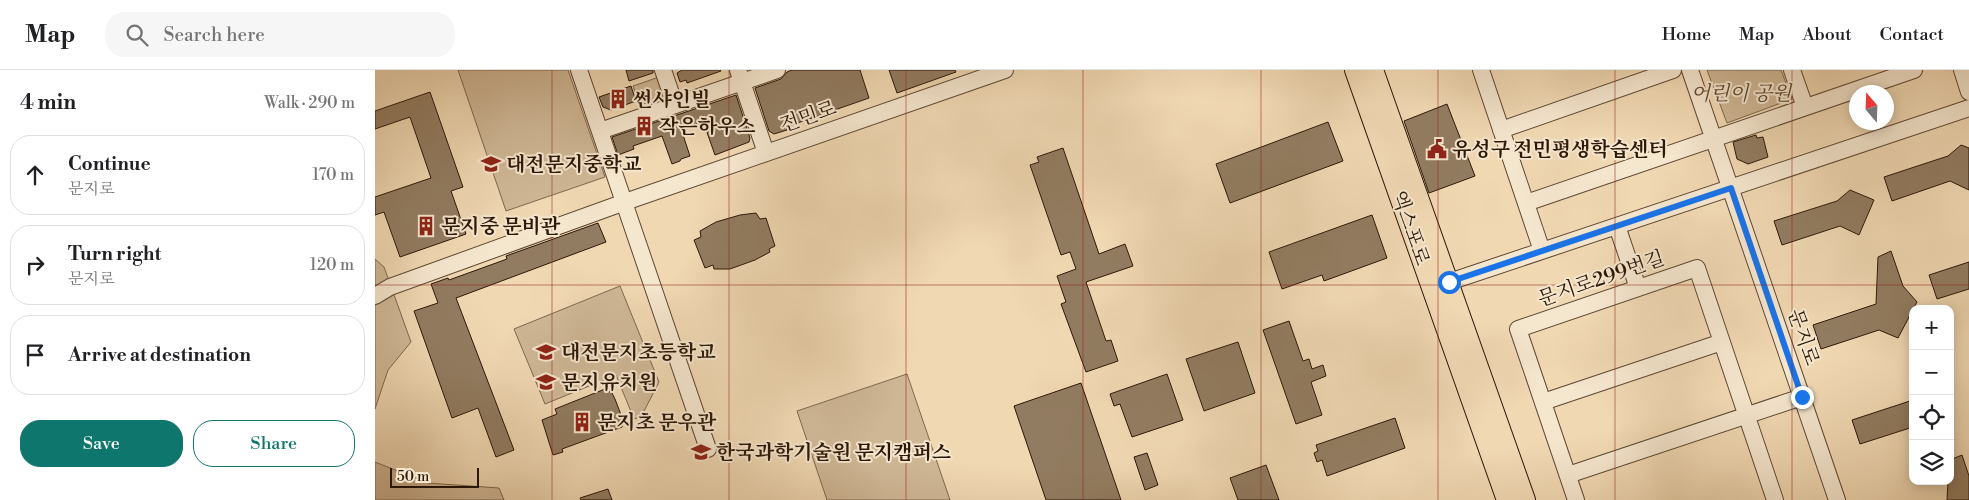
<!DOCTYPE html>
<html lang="en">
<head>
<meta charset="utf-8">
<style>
  body { margin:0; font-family:"Libre Bodoni","Noto Serif KR",serif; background:#f6f6f6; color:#202124 }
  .controls { position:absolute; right:15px; bottom:15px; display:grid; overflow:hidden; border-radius:10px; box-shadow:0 2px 12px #0003 }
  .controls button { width:45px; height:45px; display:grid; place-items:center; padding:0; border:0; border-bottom:1px solid #e0e0e0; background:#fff; color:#202124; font:25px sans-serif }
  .compass { position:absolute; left:1474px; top:15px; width:45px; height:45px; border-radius:50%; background:#fff; box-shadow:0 2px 12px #0003; rotate:341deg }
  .scale { position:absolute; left:15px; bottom:12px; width:89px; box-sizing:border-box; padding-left:5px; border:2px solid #2d1808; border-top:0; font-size:14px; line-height:18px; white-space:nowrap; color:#2d1808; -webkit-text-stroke:4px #f5e6ce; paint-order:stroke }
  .stop { position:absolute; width:15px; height:15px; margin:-11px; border:4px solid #1a73e8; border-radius:50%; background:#fff }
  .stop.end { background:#1a73e8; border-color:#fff; box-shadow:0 1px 5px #0008 }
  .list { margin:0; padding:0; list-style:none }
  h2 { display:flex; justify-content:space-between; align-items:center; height:65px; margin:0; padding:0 20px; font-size:21px }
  h2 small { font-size:16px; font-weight:400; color:#757577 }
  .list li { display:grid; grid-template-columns:32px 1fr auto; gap:15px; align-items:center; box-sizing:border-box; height:80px; margin:0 10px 10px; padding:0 10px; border:1px solid #e0e0e0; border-radius:20px }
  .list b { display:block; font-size:19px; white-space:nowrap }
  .list p { margin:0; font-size:16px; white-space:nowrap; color:#757577 }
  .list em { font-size:16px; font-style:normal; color:#757577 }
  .actions { display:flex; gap:10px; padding:15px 20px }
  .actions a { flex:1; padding:11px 0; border:1px solid #0f766e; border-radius:20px; text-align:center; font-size:18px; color:#0f766e }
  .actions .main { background:#0f766e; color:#fff }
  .icon { flex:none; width:28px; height:28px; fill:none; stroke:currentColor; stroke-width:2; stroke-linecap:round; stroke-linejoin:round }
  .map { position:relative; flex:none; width:1594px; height:430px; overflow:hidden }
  header { display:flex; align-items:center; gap:30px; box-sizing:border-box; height:70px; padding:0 25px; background:#fff; border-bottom:1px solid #e0e0e0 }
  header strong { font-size:24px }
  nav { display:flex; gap:28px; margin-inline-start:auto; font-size:18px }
  .search { width:350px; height:45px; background:#f6f6f6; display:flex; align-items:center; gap:12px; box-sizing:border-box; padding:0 18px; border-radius:20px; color:#757577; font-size:19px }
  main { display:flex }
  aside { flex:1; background:#fff }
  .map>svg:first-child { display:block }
</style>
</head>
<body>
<header>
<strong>Map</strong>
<div class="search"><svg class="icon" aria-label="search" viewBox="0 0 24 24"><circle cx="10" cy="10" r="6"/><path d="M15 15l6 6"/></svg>Search here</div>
<nav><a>Home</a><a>Map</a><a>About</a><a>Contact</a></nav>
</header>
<main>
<aside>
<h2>4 min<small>Walk · 290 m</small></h2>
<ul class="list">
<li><svg class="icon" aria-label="ahead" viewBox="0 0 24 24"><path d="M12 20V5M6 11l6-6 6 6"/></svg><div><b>Continue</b><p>문지로</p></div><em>170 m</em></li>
<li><svg class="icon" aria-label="right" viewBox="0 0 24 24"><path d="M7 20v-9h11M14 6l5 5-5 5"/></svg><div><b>Turn right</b><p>문지로</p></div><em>120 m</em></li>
<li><svg class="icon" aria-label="arrive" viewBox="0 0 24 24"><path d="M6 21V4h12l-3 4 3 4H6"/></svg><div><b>Arrive at destination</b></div></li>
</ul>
<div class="actions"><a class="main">Save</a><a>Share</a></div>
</aside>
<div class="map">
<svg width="1594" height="430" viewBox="0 0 1594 430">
  <rect width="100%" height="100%" fill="#f0d8b3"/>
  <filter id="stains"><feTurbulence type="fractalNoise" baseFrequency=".004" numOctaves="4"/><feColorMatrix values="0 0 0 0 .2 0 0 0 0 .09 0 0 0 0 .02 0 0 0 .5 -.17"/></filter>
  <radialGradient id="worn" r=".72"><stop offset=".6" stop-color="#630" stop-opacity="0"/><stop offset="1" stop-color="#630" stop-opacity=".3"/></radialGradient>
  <path fill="#cfb796" stroke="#7e684f" d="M83,0H193L230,107L131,141Z
    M1332,0H1406L1417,29L1352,53Z
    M287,6L291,21L288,27L265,35L258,16Z
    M0,189L9,197L36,272L13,300L0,339Z
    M245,216L284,312L266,347L259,349L241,305L170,334L139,259Z
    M532,304L575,430H452L422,341Z
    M0,392L53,413L124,418L129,430H0Z"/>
  <path fill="#927c61" stroke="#2d1808" d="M251,0H278V3L254,11Z
    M307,0H345L346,1L312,13L311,10L305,12L302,3Z
    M417,0H485L494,28L411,57L412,60L399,64L394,61L380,18L406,9L412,2Z
    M514,0H580L581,2L522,23Z
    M256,16L261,31L236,40L228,37L224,27Z
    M55,22L88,117L76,121L91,164L25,187L9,142L0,145V127L56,108L35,47L0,59V41Z
    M361,25L375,68L374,72L340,85L328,51L306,59L315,86L306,89L305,91L297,94L287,66L258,76L259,79L243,85L237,67Z
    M1072,34L1100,106L1054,123L1029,51Z
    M953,52L968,91L855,133L841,94Z
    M1381,65L1382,68L1388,67L1393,87L1373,94L1362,89L1358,72Z
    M1586,75L1594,78V120L1575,111L1517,131L1509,107L1573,86Z
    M688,78L724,184L750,174L758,196L711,212L731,271L736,270L743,291L711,302L686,234L691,232L682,206L701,199L695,182L686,185L655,95L664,92L662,87Z
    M1475,120L1499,130L1484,165L1465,156L1407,175L1399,151L1462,131Z
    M381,143L385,149L391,148L400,176L394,179L395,182L380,190L355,199H339L338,195L330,198L319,170L326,167L325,161L341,152L365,145Z
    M997,145L1012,188L949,211L947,205L907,219L894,182Z
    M223,153L231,172L81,228L139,380L121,387L103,338L77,348L39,241L63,233L56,214L73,208L74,210L132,189L131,186Z
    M1516,181L1528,216L1542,232L1523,268L1504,260L1446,279L1438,255L1501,234L1503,187Z
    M1594,192V219L1562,229L1554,205Z
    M914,251L928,291L934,289L937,299L948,295L951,306L936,312L947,345L921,354L888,260Z
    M863,272L880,323L829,341L811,289Z
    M792,304L808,350L757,367L745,334L739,336L735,324Z
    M706,313L746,430H671L639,336Z
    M230,319L232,322L236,321L240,329L248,350L247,357L187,379L188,382L178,385L167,350L182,344L180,339Z
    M1538,330V357L1485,374L1477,350Z
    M1020,348L1030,378L952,406L947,390L942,392L939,383L943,381L941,375Z
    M772,383L783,415L770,420L759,387Z
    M1587,385L1594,406V430H1572L1573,411H1575V390Z
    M891,395L904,430H863L855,408Z
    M233,419L237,430H206L205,428Z"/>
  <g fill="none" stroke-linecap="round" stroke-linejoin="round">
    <defs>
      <path id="minor" d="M204,0L333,379
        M288,0L300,35
        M363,0L391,83
        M1106,0L1167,181
        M1315,0L1462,430
        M1417,0L1430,37
        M1587,0L1594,22
        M1126,60L1298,0
        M225,61L402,0
        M1151,133L1539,0
        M1242,156L1263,218
        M1062,216L1594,38
        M0,226L15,217L250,132L630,0
        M1168,332L1347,272
        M1193,405L1427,327
        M1201,430L1143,259L1322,198L1400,430"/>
      <path id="major" d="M980,0L1132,430
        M998,0L1150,430"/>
    </defs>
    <use href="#minor" stroke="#5e4833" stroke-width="18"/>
    <use href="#major" stroke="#2d1808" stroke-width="22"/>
    <use href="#minor" stroke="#f5e6ce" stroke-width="16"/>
    <use href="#major" stroke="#f0d8b3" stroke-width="20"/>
  </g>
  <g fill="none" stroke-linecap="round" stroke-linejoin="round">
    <path stroke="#1a73e8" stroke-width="6" d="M1074,212L1356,118L1427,327"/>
  </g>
  <path fill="none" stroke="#8f2418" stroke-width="1" stroke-opacity="0.55" d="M177,0V430M354,0V430M531,0V430M708,0V430M886,0V430M1063,0V430M1240,0V430M1417,0V430M0,215H1594"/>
  <defs>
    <symbol id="building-bare" viewBox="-9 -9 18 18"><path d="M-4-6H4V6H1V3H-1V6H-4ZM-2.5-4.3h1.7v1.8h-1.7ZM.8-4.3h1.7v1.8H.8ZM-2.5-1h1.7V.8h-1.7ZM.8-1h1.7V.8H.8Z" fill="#8f2418" stroke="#f5e6ce" stroke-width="2.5" paint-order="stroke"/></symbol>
    <symbol id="civic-bare" viewBox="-9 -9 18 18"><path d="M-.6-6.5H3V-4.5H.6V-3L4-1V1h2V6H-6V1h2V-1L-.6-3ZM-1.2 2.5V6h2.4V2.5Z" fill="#8f2418" stroke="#f5e6ce" stroke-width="2.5" paint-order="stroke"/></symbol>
    <symbol id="school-bare" viewBox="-9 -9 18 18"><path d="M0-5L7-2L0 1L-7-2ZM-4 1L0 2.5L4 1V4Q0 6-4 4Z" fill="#8f2418" stroke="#f5e6ce" stroke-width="2.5" paint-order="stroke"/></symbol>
    <symbol id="university-bare" viewBox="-9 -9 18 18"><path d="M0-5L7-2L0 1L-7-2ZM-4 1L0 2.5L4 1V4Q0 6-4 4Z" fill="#8f2418" stroke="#f5e6ce" stroke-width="2.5" paint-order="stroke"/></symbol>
  </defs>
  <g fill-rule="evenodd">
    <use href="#building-bare" x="229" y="15" width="28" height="28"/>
    <use href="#building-bare" x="255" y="42" width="28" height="28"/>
    <use href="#civic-bare" x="1048" y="65" width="28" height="28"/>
    <use href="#school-bare" x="102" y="80" width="28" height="28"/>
    <use href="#building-bare" x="37" y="142" width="28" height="28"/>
    <use href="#school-bare" x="157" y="268" width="28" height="28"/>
    <use href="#school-bare" x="157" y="298" width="28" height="28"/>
    <use href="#building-bare" x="193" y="338" width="28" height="28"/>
    <use href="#university-bare" x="312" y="368" width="28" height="28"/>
  </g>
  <g text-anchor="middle" stroke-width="4" stroke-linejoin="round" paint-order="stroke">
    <g font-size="20" font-style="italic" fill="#5e4833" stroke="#f5e6ce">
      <text x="1366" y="30">어린이 공원</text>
    </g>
    <g font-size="20" font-weight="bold" fill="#2d1808" stroke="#f5e6ce" text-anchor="start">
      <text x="258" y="36">썬샤인빌</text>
      <text x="284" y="63">작은하우스</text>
      <text x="1077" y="86">유성구 전민평생학습센터</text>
      <text x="131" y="101">대전문지중학교</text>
      <text x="66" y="163">문지중 문비관</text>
      <text x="186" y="289">대전문지초등학교</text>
      <text x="186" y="319">문지유치원</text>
      <text x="222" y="359">문지초 문우관</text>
      <text x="341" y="389">한국과학기술원 문지캠퍼스</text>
    </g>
    <g font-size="20" fill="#2d1808" stroke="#f5e6ce">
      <text transform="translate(433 46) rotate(-19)" y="7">전민로</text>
      <text transform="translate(1036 158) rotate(71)" y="7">엑스포로</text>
      <text transform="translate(1226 208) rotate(-19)" y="7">문지로299번길</text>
      <text transform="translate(1429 267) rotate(71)" y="7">문지로</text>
    </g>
  </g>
  <rect width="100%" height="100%" filter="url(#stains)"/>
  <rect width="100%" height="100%" fill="url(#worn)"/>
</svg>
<div class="controls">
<button>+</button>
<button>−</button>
<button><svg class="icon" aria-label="locate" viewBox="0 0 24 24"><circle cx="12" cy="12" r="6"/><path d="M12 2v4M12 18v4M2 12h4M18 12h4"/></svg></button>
<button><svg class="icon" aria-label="layers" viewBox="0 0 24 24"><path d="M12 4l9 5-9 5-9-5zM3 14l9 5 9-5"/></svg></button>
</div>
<svg class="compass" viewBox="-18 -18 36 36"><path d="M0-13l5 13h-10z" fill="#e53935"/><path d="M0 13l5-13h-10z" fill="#757577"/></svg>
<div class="scale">50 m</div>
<div class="stop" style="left:1074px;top:212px"></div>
<div class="stop end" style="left:1427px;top:327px"></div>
</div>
</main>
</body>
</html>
